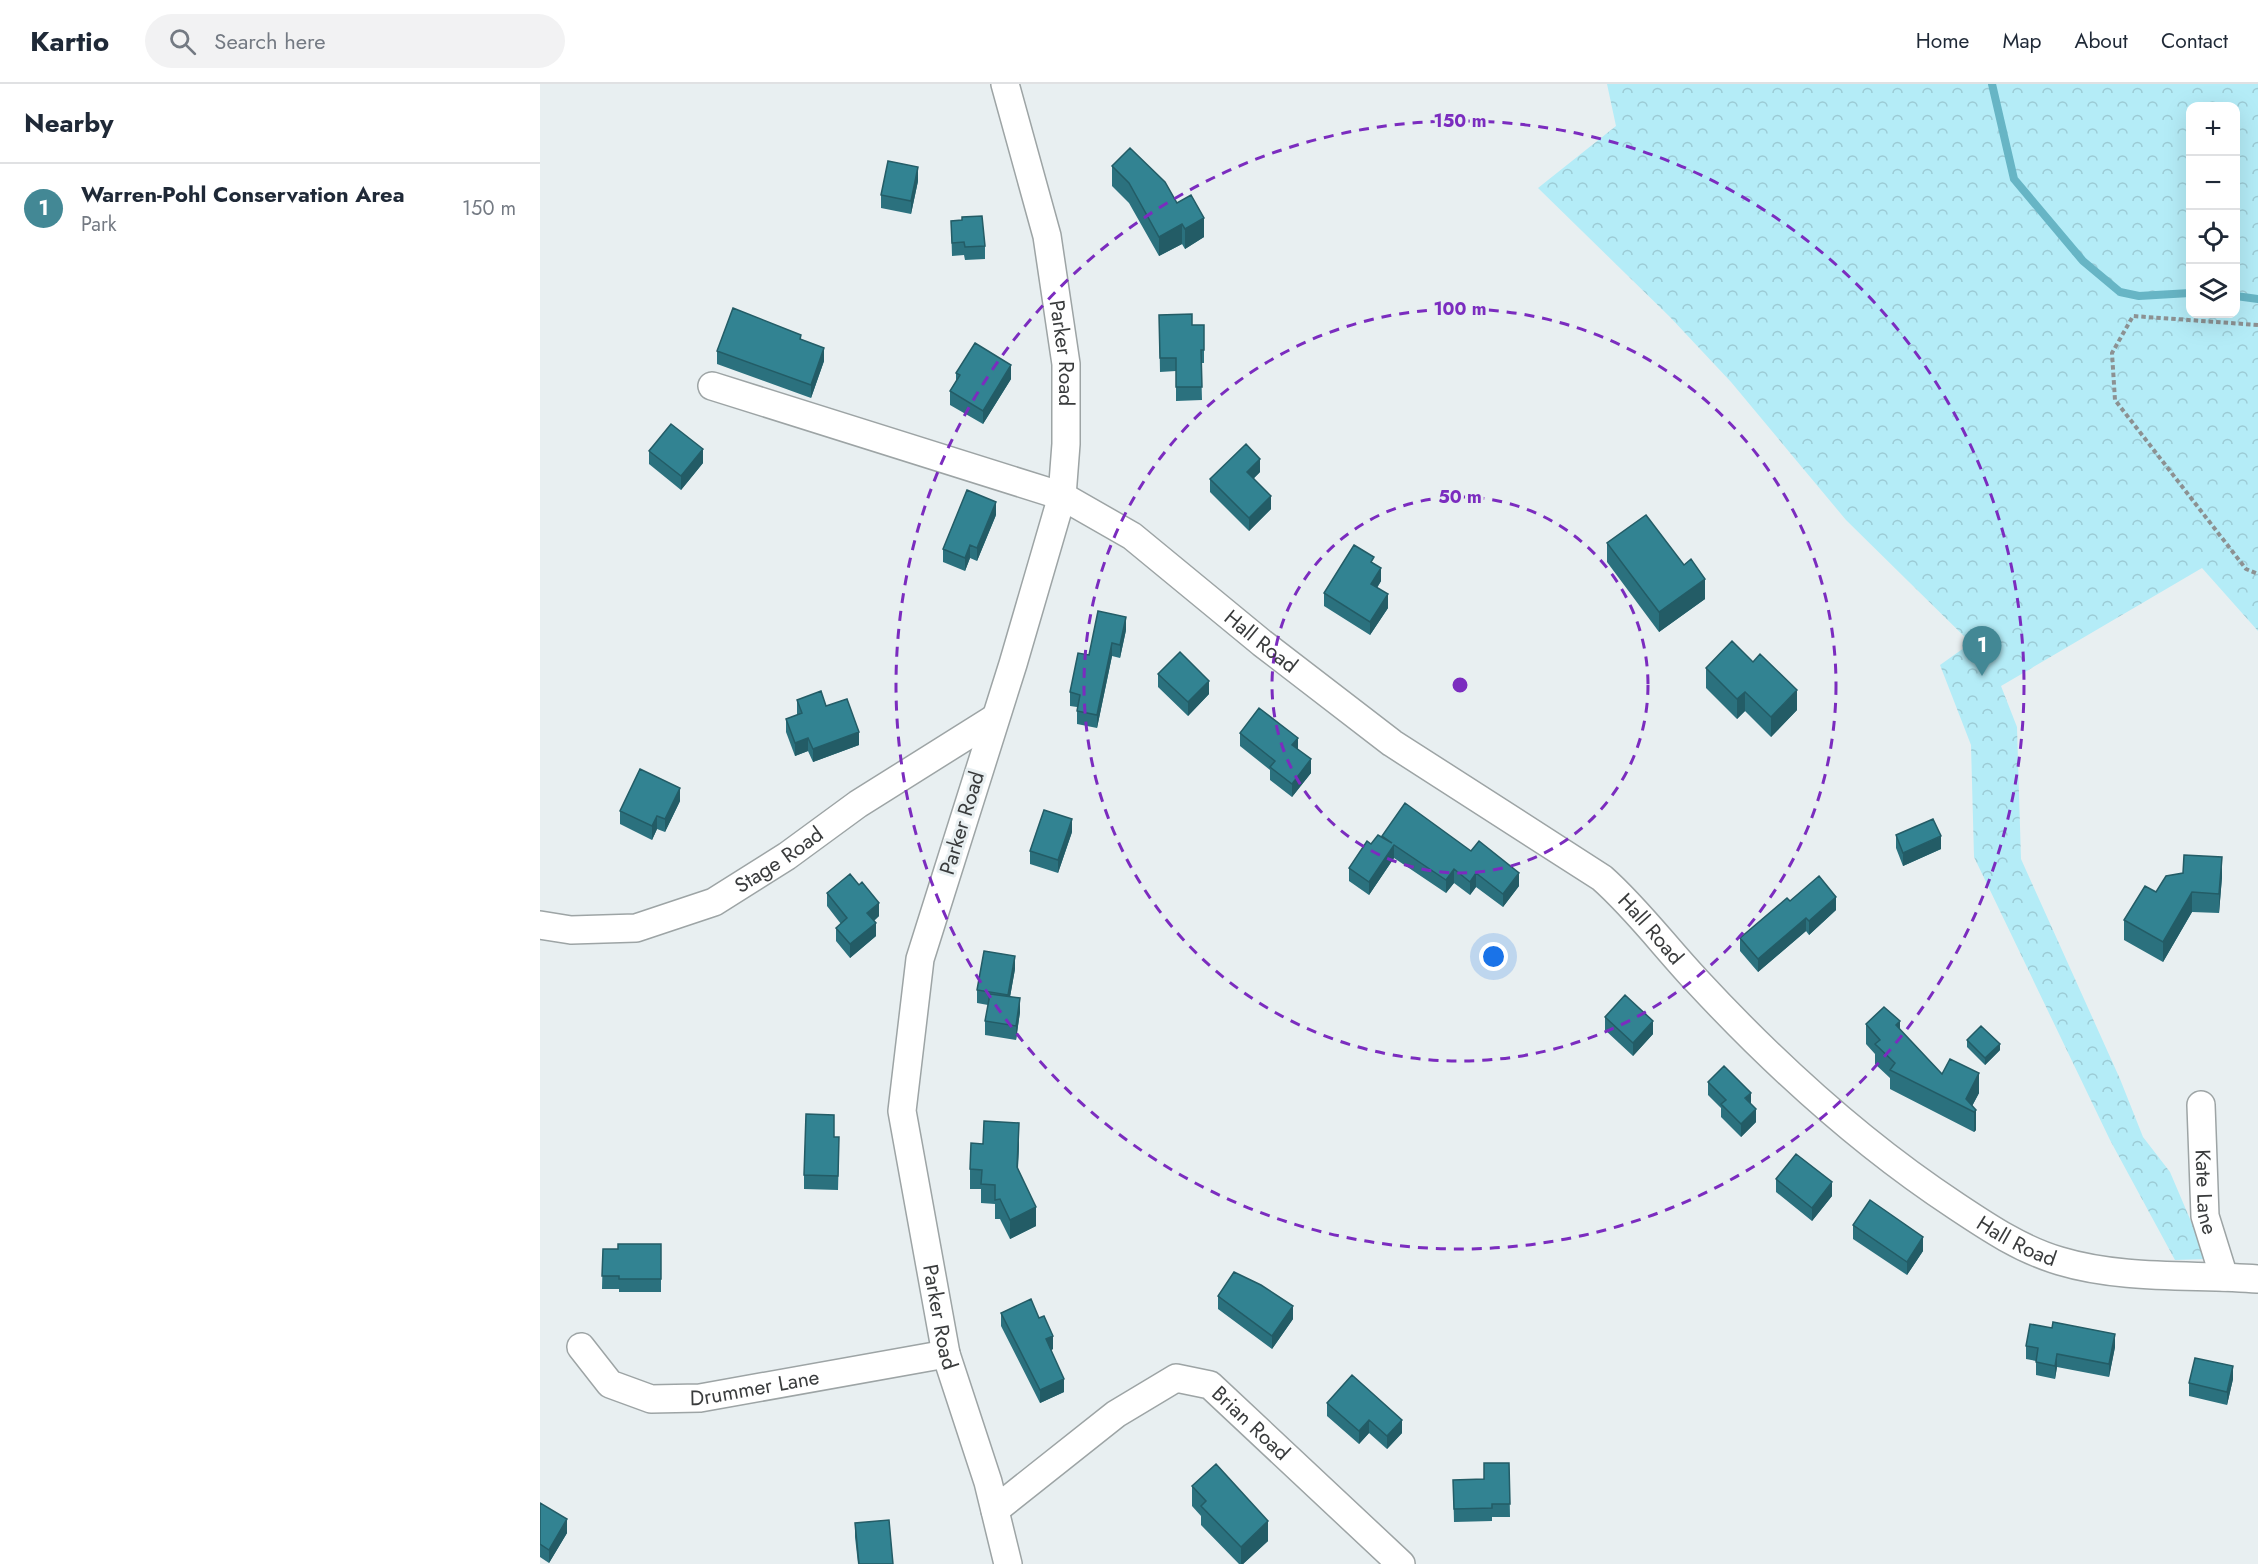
<!DOCTYPE html>
<html lang="en">
<head>
<meta charset="utf-8">
<style>
  body { margin:0; font-family:Jost,sans-serif; background:#f2f2f3; color:#1f2937 }
  .controls { position:absolute; right:18px; top:18px; display:grid; overflow:hidden; border-radius:12px; box-shadow:0 6px 24px #0002 }
  .controls button { width:54px; height:54px; display:grid; place-items:center; padding:0; border:0; border-bottom:2px solid #e0e1e3; background:#fff; color:#1f2937; font:30px sans-serif }
  .you { position:absolute; left:954px; top:873px; width:21px; height:21px; margin:-15px; border:4px solid #fff; border-radius:50%; background:#1a73e8; box-shadow:0 0 0 9px #1a73e833 }
  .badge { display:grid; place-items:center; width:39px; height:39px; border-radius:50%; background:#438895; color:#fff; font-size:20px; font-weight:700 }
  .pin { position:absolute; translate:-50% -50px; filter:drop-shadow(0 2px 3px #0008) }
  .pin::after { content:''; position:absolute; top:32px; width:21px; height:18px; background:inherit; clip-path:polygon(0 0,100% 0,50% 100%) }
  .list { margin:0; padding:0; list-style:none }
  h2 { display:flex; justify-content:space-between; align-items:center; height:78px; margin:0; padding:0 24px; font-size:26px }
  h2 small { font-size:20px; font-weight:400; color:#747a83 }
  .list li { display:grid; grid-template-columns:39px 1fr auto; gap:18px; align-items:center; box-sizing:border-box; height:90px; padding:0 24px; border-top:2px solid #e0e1e3 }
  .list b { display:block; font-size:22px; white-space:nowrap }
  .list p { margin:0; font-size:20px; white-space:nowrap; color:#747a83 }
  .list em { font-size:20px; font-style:normal; color:#747a83 }
  .icon { flex:none; width:33px; height:33px; fill:none; stroke:currentColor; stroke-width:2; stroke-linecap:round; stroke-linejoin:round }
  .map { position:relative; flex:none; width:1718px; height:1480px; overflow:hidden }
  header { display:flex; align-items:center; gap:36px; box-sizing:border-box; height:84px; padding:0 30px; background:#fff; border-bottom:2px solid #e0e1e3 }
  header strong { font-size:28px }
  nav { display:flex; gap:33px; margin-inline-start:auto; font-size:21px }
  .search { width:420px; height:54px; background:#f2f2f3; display:flex; align-items:center; gap:15px; box-sizing:border-box; padding:0 21px; border-radius:33px; color:#747a83; font-size:22px }
  main { display:flex }
  aside { flex:1; background:#fff }
  .map>svg:first-child { display:block }
</style>
</head>
<body>
<header>
<strong>Kartio</strong>
<div class="search"><svg class="icon" aria-label="search" viewBox="0 0 24 24"><circle cx="10" cy="10" r="6"/><path d="M15 15l6 6"/></svg>Search here</div>
<nav><a>Home</a><a>Map</a><a>About</a><a>Contact</a></nav>
</header>
<main>
<aside>
<h2>Nearby<small></small></h2>
<ul class="list">
<li><span class="badge">1</span><div><b>Warren-Pohl Conservation Area</b><p>Park</p></div><em>150 m</em></li>
</ul>
</aside>
<div class="map">
<svg width="1718" height="1480" viewBox="0 0 1718 1480">
  <defs>
    <pattern id="park-crowns" width="20" height="18" patternUnits="userSpaceOnUse" patternTransform="scale(1.5)"><rect width="20" height="18" fill="#b4ecf7"/><path d="M2 6a3 3 0 1 1 6 0M12 15a3 3 0 1 1 6 0" fill="none" stroke="#9ccbd5"/></pattern>
  </defs>
  <rect width="100%" height="100%" fill="#e8eff1"/>
  <path fill="url(#park-crowns)" fill-rule="evenodd" d="M1067,0H1718V547L1662,484L1461,602L1477,643L1481,775L1580,995L1603,1053L1630,1088L1667,1175L1635,1176L1570,1056L1434,773L1431,661L1400,581L1431,559L1306,436L1191,298L1130,233L998,104L1076,42ZM1650,22H1696V230H1650Z"/>
  <g fill="none" stroke-linecap="round" stroke-linejoin="round">
    <path stroke="#67b5c5" stroke-width="8" d="M1452,0L1474,95L1543,177L1580,208L1599,212L1650,209
      M1696,212L1718,215"/>
    <defs>
      <g id="minor">
        <path id="s1" d="M465,0L507,152L526,280V360L522,412L473,580L380,875L362,1027L406,1270L448,1398L468,1480"/>
        <path id="s2" d="M172,302L522,412L592,452L722,559L852,659L1062,794C1097,825 1125,863 1157,897C1235,981 1320,1059 1416,1122C1449,1144 1482,1166 1520,1177C1583,1196 1653,1190 1718,1195"/>
        <path id="s3" d="M0,841L31,846L96,844L174,818L247,772L318,720L455,634"/>
        <path id="s4" d="M1661,1021L1665,1132L1684,1193"/>
        <path id="s5" d="M41,1263L70,1300L111,1315L160,1314L406,1270"/>
        <path id="s6" d="M455,1426L576,1330L636,1294L670,1301L861,1480"/>
      </g>
    </defs>
    <use href="#minor" stroke="#9da4a5" stroke-width="30"/>
    <path stroke="#8c9192" stroke-width="4" stroke-dasharray="4.5 3" stroke-linecap="butt" d="M1718,241L1593,232L1572,269L1575,316L1706,485L1718,490"/>
    <use href="#minor" stroke="#fff" stroke-width="27"/>
  </g>
  <path fill="#2b717e" d="M572,82L637,119L664,153L645,165L642,160L619,172L589,119L572,102Z
    M378,97L371,130L341,124V111Z
    M411,137L445,162V175L425,176L424,171L412,172Z
    M619,231L652,241H664V279H661L662,316L636,317V287L620,288Z
    M177,267L284,277L271,314L177,280Z
    M416,289L471,295L443,340L410,321V307L416,297Z
    M109,367L163,379L141,406L109,380Z
    M720,388L714,394L731,425L709,447L670,408V395Z
    M456,431L437,477L430,474L425,487L403,478V465Z
    M1067,459L1165,515L1119,548L1067,478Z
    M834,479L841,497L837,504L848,524L830,551L784,522V509Z
    M586,546L580,574L572,572L557,644L537,640V623L530,622V608L549,571Z
    M1166,584L1257,626L1231,653L1205,627L1197,635L1166,604Z
    M618,590L669,610L648,632L618,603Z
    M257,616L286,622L319,661L273,678L268,667L255,672L246,648V635L257,631Z
    M700,649L758,665L771,689L752,713L730,696V686L700,662Z
    M140,717L125,748L117,745L112,756L80,740V727Z
    M532,748L518,789L490,780V767Z
    M1356,751L1401,765L1363,782L1356,764Z
    M842,752L979,802L963,823L936,803L930,811L914,799L906,809L854,774L829,811L809,797V784L831,760L842,753Z
    M1682,793L1679,829L1652,828L1623,878L1584,856V836L1616,808Z
    M287,809L339,832L334,837L336,852L310,874L296,857V844L301,840L287,822Z
    M1250,817L1296,826L1269,851L1266,847L1218,888L1200,867V854Z
    M475,885L470,913L480,928L476,956L445,951V937L448,921L437,919V906Z
    M1065,933L1113,950L1093,972L1065,946Z
    M1326,940L1360,946L1402,990L1439,1009L1432,1022L1436,1026V1046L1434,1048L1350,1005V994L1335,980V970L1326,960Z
    M1427,956L1460,966L1445,981L1427,963Z
    M1168,998L1216,1038L1201,1053L1181,1033V1024L1168,1011Z
    M294,1053L299,1066L298,1106L264,1105V1091Z
    M479,1058L478,1085L496,1142L470,1155L460,1135H455V1120L441,1119V1105H430V1085L443,1060Z
    M1236,1095L1292,1112L1272,1137L1236,1108Z
    M1313,1141L1383,1167L1367,1191L1313,1155Z
    M121,1160V1208H79V1205H62L63,1165H78Z
    M678,1212L753,1235L732,1265L678,1225Z
    M461,1229L513,1265L511,1266L524,1308L500,1319L461,1242Z
    M1486,1262L1575,1263L1569,1293L1517,1283L1515,1295L1496,1291V1277L1486,1275Z
    M1693,1295L1687,1321L1649,1312V1299Z
    M787,1319L862,1349L847,1365L829,1349L819,1360L787,1332Z
    M969,1379L970,1433H952V1437L914,1438L913,1396L944,1395Z
    M652,1402L728,1457L703,1480H699L661,1441V1432L652,1422Z
    M0,1419L27,1449L9,1479L0,1473Z
    M315,1439L353,1480H318L315,1453Z"/>
  <path fill="#235c66" d="M378,83V97L371,130V117Z
    M664,134V153L645,165V145Z
    M642,140V160L619,172V153Z
    M284,264V277L271,314V301Z
    M471,281V295L443,340V327Z
    M163,365V379L141,406V392Z
    M720,375V388L707,401V388Z
    M731,412V425L709,447V434Z
    M456,418V431L437,477V464Z
    M430,461V474L425,487V474Z
    M841,484V497L831,513V500Z
    M1165,495V515L1119,548V528Z
    M848,510V524L830,551V538Z
    M586,533V546L580,574V561Z
    M572,559V572L557,644V631Z
    M669,597V610L648,632V618Z
    M1257,606V626L1231,653V633Z
    M1205,608V627L1197,635V615Z
    M319,648V661L273,678V665Z
    M268,654V667L255,672V659Z
    M758,654V667L752,661Z
    M771,675V689L752,713V700Z
    M140,704V717L125,748V735Z
    M117,732V745L112,756V742Z
    M532,735V748L518,789V776Z
    M1401,752V765L1363,782V769Z
    M854,761V774L829,811V798Z
    M1682,773V793L1679,829V810Z
    M914,785V799L906,809V796Z
    M936,789V803L930,811V798Z
    M979,789V802L963,823V810Z
    M1652,808V828L1623,878V858Z
    M1296,813V826L1269,851V837Z
    M339,819V832L327,842V829Z
    M1266,834V847L1218,888V875Z
    M336,839V852L310,874V860Z
    M475,872V885L468,924V911Z
    M480,914V928L476,956V942Z
    M1113,937V950L1093,972V959Z
    M1360,937V957L1356,941Z
    M1460,960V966L1445,981V974Z
    M1439,989V1009L1430,1026L1426,1015Z
    M1211,1009V1022L1205,1014Z
    M1216,1025V1038L1201,1053V1040Z
    M1436,1026V1046L1434,1048V1028Z
    M479,1039V1058L477,1103V1083Z
    M1292,1098V1112L1272,1137V1124Z
    M496,1123V1142L470,1155V1136Z
    M1383,1153V1167L1367,1191V1178Z
    M753,1222V1235L732,1265V1252Z
    M1575,1250V1263L1569,1293V1280Z
    M513,1252V1265L506,1269V1255Z
    M1517,1270V1283L1515,1295V1282Z
    M1693,1282V1295L1687,1321V1308Z
    M524,1295V1308L500,1319V1306Z
    M829,1336V1349L819,1360V1347Z
    M862,1336V1349L847,1365V1352Z
    M27,1435V1449L9,1479V1466Z
    M728,1437V1457L703,1480H701V1463Z"/>
  <path fill="#328392" stroke="#235c66" stroke-width="1.5" d="M590,64L625,98L637,119L651,111L664,134L645,145L642,140L619,153L589,99L572,82Z
    M348,77L378,83L371,117L341,111Z
    M442,132L445,162L425,163L424,158L412,159L411,137L422,136V133Z
    M193,224L261,251L260,255L284,264L271,301L177,267Z
    M652,230V241H664V266H661L662,303H636V274H620L619,231Z
    M435,259L471,281L443,327L410,307L420,291L416,289Z
    M131,340L163,365L141,392L109,367Z
    M706,360L720,375L707,388L731,412L709,434L670,395Z
    M427,406L456,418L437,464L430,461L425,474L403,465Z
    M1106,431L1144,481L1151,475L1165,495L1119,528L1067,459Z
    M814,461L834,473L831,478L841,484L831,500L848,510L830,538L784,509Z
    M558,527L586,533L580,561L572,559L557,631L537,627L540,611L530,608L538,569L549,571Z
    M1192,557L1213,578L1220,570L1257,606L1231,633L1205,608L1197,615L1166,584Z
    M640,568L669,597L648,618L618,590Z
    M281,607L286,622L307,615L319,648L273,665L268,654L255,659L246,635L262,629L257,616Z
    M719,624L758,654L752,661L771,675L752,700L730,683L735,677L700,649Z
    M100,685L140,704L125,735L117,732L112,742L80,727Z
    M865,719L931,767L939,757L979,789L963,810L936,789L930,798L914,785L906,796L854,761L829,798L809,784L827,757L831,760L838,751L852,759L842,752Z
    M504,726L532,735L518,776L490,767Z
    M1393,735L1401,752L1363,769L1356,751Z
    M1644,771L1682,773L1679,810L1652,808L1623,858L1584,836L1605,802L1616,808L1626,792L1643,789Z
    M310,790L319,801L322,798L339,819L327,829L336,839L310,860L296,844L307,834L287,809Z
    M1279,792L1296,813L1269,837L1266,834L1218,875L1200,854L1247,814L1250,817Z
    M444,867L475,872L468,911L437,906Z
    M450,910L480,914L476,942L445,937Z
    M1085,911L1113,937L1093,959L1065,933Z
    M1344,923L1360,937L1356,941L1402,990L1410,975L1439,989L1426,1015L1436,1026L1434,1028L1350,986L1355,979L1335,960L1340,956L1326,940Z
    M1441,942L1460,960L1445,974L1427,956Z
    M1184,982L1211,1009L1205,1014L1216,1025L1201,1040L1181,1020L1186,1016L1168,998Z
    M266,1030L294,1031V1053H299L298,1092L264,1091Z
    M444,1037L479,1039L477,1083L496,1123L470,1136L460,1115L455,1116V1101L441,1100L442,1086L430,1085L431,1059L443,1060Z
    M1256,1070L1292,1098L1272,1124L1236,1095Z
    M1330,1116L1383,1153L1367,1178L1313,1141Z
    M78,1160H121V1195H79V1192H62L63,1165H78Z
    M694,1188L721,1201L753,1222L732,1252L678,1212Z
    M491,1215L499,1234L504,1232L513,1252L506,1255L524,1295L500,1306L461,1229Z
    M1513,1238L1575,1250L1569,1280L1517,1270L1515,1282L1496,1278L1498,1264L1486,1262L1490,1240L1512,1244Z
    M1655,1274L1693,1282L1687,1308L1649,1299Z
    M812,1291L862,1336L847,1352L829,1336L819,1347L787,1319Z
    M944,1379H969L970,1420H952V1424L914,1425L913,1396L944,1395Z
    M676,1380L728,1437L701,1463L661,1422L666,1417L652,1402Z
    M0,1419L27,1435L9,1466L0,1460Z
    M349,1436L353,1480H319L315,1439Z"/>
  <g fill="none" stroke="#7b2cbf" stroke-width="3" stroke-dasharray="10 8">
    <circle cx="920" cy="601" r="188"/>
    <circle cx="920" cy="601" r="376"/>
    <circle cx="920" cy="601" r="564"/>
  </g>
  <g text-anchor="middle" stroke-width="6" stroke-linejoin="round" paint-order="stroke">
    <g font-size="21" fill="#393b3c" stroke="#e8eff1">
      <text dy="7" stroke="none"><textPath href="#s1" startOffset="276">Parker Road</textPath></text>
      <text dy="7" stroke="none"><textPath href="#s2" startOffset="614">Hall Road</textPath></text>
      <text transform="translate(422 739) rotate(-73)" y="7">Parker Road</text>
      <text dy="7" stroke="none"><textPath href="#s3" startOffset="256">Stage Road</textPath></text>
      <text dy="7" stroke="none"><textPath href="#s2" startOffset="1100">Hall Road</textPath></text>
      <text dy="7" stroke="none"><textPath href="#s4" startOffset="87">Kate Lane</textPath></text>
      <text dy="7" stroke="none"><textPath href="#s2" startOffset="1584">Hall Road</textPath></text>
      <text dy="7" stroke="none"><textPath href="#s1" startOffset="1266">Parker Road</textPath></text>
      <text dy="7" stroke="none"><textPath href="#s5" startOffset="195">Drummer Lane</textPath></text>
      <text dy="7" stroke="none"><textPath href="#s6" startOffset="315">Brian Road</textPath></text>
    </g>
  </g>
  <circle cx="920" cy="601" r="9" fill="#7b2cbf" stroke="#e8eff1" stroke-width="3"/>
  <g font-size="18" text-anchor="middle" font-weight="bold" fill="#7b2cbf" stroke="#e8eff1" stroke-width="6" stroke-linejoin="round" paint-order="stroke">
    <text x="920" y="43">150 m</text>
    <text x="920" y="231">100 m</text>
    <text x="920" y="419">50 m</text>
  </g>
</svg>
<div class="controls">
<button>+</button>
<button>−</button>
<button><svg class="icon" aria-label="locate" viewBox="0 0 24 24"><circle cx="12" cy="12" r="6"/><path d="M12 2v4M12 18v4M2 12h4M18 12h4"/></svg></button>
<button><svg class="icon" aria-label="layers" viewBox="0 0 24 24"><path d="M12 4l9 5-9 5-9-5zM3 14l9 5 9-5"/></svg></button>
</div>
<div class="you"></div>
<div class="pin badge" style="left:1442px;top:592px">1</div>
</div>
</main>
</body>
</html>
